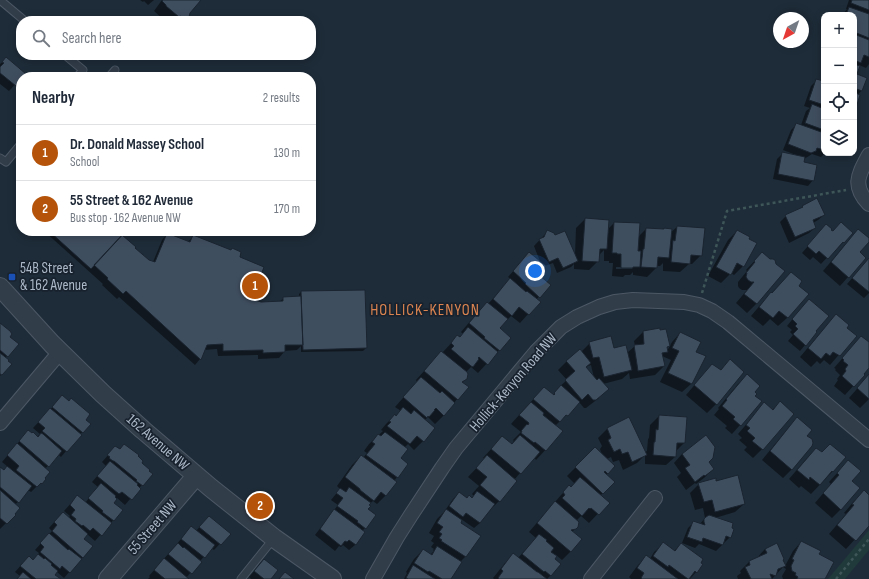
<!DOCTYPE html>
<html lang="en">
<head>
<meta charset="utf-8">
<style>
  body { margin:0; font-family:"Sofia Sans Condensed",sans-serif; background:#f6f6f7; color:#1f2937 }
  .controls { position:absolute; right:12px; top:12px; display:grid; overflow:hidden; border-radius:8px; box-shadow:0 2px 10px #0003 }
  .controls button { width:36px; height:36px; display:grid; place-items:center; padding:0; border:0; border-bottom:1px solid #e0e1e3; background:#fff; color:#1f2937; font:20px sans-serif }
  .compass { position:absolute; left:773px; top:12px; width:36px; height:36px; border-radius:50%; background:#fff; box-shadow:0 2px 10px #0003; rotate:220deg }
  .you { position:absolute; left:535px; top:271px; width:14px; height:14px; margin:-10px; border:3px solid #fff; border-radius:50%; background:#1a73e8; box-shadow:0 0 0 6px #1a73e833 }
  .badge { display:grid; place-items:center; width:26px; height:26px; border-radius:50%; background:#b45309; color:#fff; font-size:13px; font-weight:700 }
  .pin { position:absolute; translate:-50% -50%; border:2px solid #fff; box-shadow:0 1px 4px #0006 }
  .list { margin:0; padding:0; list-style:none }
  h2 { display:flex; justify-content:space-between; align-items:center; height:52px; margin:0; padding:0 16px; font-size:17px }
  h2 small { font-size:13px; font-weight:400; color:#747a83 }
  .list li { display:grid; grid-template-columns:26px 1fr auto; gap:12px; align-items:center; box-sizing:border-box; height:56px; padding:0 16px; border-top:1px solid #e0e1e3 }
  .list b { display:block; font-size:15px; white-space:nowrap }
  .list p { margin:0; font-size:13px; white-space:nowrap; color:#747a83 }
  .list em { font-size:13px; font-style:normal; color:#747a83 }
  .icon { flex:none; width:22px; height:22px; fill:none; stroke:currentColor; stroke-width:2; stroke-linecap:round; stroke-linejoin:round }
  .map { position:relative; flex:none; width:869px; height:579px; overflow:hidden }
  .search { position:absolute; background:#fff; box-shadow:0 2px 10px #0003; left:16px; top:16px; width:300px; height:44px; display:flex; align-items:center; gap:10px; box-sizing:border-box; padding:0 14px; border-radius:16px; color:#747a83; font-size:15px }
  .panel { position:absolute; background:#fff; box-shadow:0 2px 10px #0003; left:16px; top:72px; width:300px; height:164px; border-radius:16px }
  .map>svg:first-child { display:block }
</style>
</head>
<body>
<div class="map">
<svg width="869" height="579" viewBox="0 0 869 579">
  <rect width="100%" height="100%" fill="#1e2c39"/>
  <path fill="#20393a" d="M869,530V550L845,579H828Z"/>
  <path fill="#0007" fill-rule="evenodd" d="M140,0H154L148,5L144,1L143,2Z
    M162,0H199L189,13V15L183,21H165L154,11Z
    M849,0H869V64L866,68L859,65L856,74L866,78L861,91L858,95L854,108V15H842L847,9H846Z
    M6,59L22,77H21V78L9,91L0,84V64Z
    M817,80L823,82L824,80V153H825L821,157L812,154L809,156L804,159L803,163L813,180L808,186L773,179L777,159L782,154L796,156V155L783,150L791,130L797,124L801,125L806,111L810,108L804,106L811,86Z
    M803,206L824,215L818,220L813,223L815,228L809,233L789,243L780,222L786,216L799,210Z
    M585,219L607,230L614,223L638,237L646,229L670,233L677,227L701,255L692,264H689L680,272L663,271V263L660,266H656V268L647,277L633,275V272L630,275H625L623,277L612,276L613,263H609V261H604V250L598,256V261L589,270L574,269V264L571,267L557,273L553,263L545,266L543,271L539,275L549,285L536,300L539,302L520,323L511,316L499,328V350L478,373L471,367L466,372L465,380L462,383L467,387L444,415L435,424L428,417L424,421L423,441L414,450L408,444L404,448L399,458L407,464L394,481L386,495L377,504L373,501L368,505L365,528L362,531L364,532L355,545L349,550L343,545L341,547L339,546L335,551L315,535L338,505L331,500L340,489L337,486L352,465L361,456L363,458L367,453L364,451L369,444L383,431L381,430L386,424L395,415L396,416L401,411L395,407L417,382L416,380L433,361L441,352L442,353L457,337L459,338L463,334L461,332L478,312L487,303L488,304L511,279L508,277L524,259L541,264L534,246L548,231L575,255L576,228ZM616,267H632V269H616Z
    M826,225L833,232L852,233L843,242L838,248L837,247L821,264L813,257L810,260L802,253Z
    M44,231H124L116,240L134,248L148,260L153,262L162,240L167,234L188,242L193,236L238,257L251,299L261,303L279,302L284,298L299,297V294L301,292L364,291L366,348L363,351L301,352V346L297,350L284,351V352L279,358L258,359V355L218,356L217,349L204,350L200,359L195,365L119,297L117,299L102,285L103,284Z
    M737,231L743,266L734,275L731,273L721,283L708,276L728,240Z
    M850,239L869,240L859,252L848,277L840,286L823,271Z
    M762,253L783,272L756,304L747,313L736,303L747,290H742L739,288L738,286V282L747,271L746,270Z
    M869,259V293L864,298L847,284Z
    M791,273L797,286L807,294L787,318L778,326L770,319L763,326L751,316L762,303Z
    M803,306L815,331L805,345L800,351L788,341L793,335L790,332L792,330L787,326Z
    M0,324L8,337L17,344L5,358L10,364L0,376Z
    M828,324L846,328L855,336L830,365L824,360L820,364L817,361L811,367L800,357Z
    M643,332L669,346L666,348L667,351L672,342L680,333L695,352L705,357L691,384L682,392L660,382L671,360L662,356L664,366L655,375L630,379L629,373L622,379L603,384L599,398L586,408H584L579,402L555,426L562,432L536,460L534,457L514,480L499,501L490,510L489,509L480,523L474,528L461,519L459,523L479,536L465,557L461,561L450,579H404L407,573L406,572L414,559L423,550L430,555L434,551L433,550L434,549L431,547L434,543L431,541L434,536L429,533L437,519L444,512L453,499L459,493L466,499H471L474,496L472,494L479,486L468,477L485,459L483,458L502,437L511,445L514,443L513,442L514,441L513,440L521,432L511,424L538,394L553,396L558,390L557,389L567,380L558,370L567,361L581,352L590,343L627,353L635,346L634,341ZM591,365L594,378L585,367Z
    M869,344V366L863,375L845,395L834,386L838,380L837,379L840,375L835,370L836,369L834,368L853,346Z
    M730,361L716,404L707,413L686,395L704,374L712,365L720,371Z
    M747,375L753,392L740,425L732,434L725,428L727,426L714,415L719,409L718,408L738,384Z
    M869,375V399L860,408L849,398Z
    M62,397L89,424L66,451L61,457L58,454L45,469L44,479L31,492L28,490L15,505L14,515L0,529V468L3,471L8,467L2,462L23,437H37L40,434L33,428Z
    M780,403L762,449L753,458L744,450L747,447L739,440L742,438L738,434L756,413L764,404L772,410Z
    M659,416L684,443L676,451L675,457L666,465L645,464V455L637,463L623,470L619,460L613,462L611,457L607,459L614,466L606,475L613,482L600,496L608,503L589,523L581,516L577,520L578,522L576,528L572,532L571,551L562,560L556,555L553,559L560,564L550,576L547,579H494L493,578L505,563L514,555L518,558L536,538L529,532L547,511L555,502L561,495L570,486L571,488L575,484L567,476L595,448L602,455L600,449L602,446L598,438L607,429L629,419L645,452L647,451L648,439L649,438L650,425Z
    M789,427L805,437L792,469L783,478L762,460Z
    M816,449L833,471L811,494L801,486L799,488L789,479L807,458Z
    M110,453L140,463L151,474L125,505L117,498L113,503L122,510L95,541L87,534L82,539L91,547L64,578L57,572L54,575L59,579H17L20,576L15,572L23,563L33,561L39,553L35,550L52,531L49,528L57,519L68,518L70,516L64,511L72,502L78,497L85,503L98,487L92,482L106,466L102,462Z
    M682,454L708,462L713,469L704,478L696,484L695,483L686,490L677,477L681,473L674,463Z
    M848,461L851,481L859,488L840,510L832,518L815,503L831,484L829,482Z
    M716,482L744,504L735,512L715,518L730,537L724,543H723L722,545L716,551L699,544L695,548L682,543L688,528L694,522L700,524L705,518L703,508L695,510L690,493L699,484Z
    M869,496V524L846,549L829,534L846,514L844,513L855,500Z
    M203,523L229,534L214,550L211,548L186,578L187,579H148L150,577L149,576L176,545L186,533L196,531Z
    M801,542L818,554L823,579H783L782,576L786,569L783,567L772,579H738L737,576L741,573L740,571L749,562L756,559L765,549L782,560L785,566L793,551Z
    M663,544L674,551L681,544L702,565L690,579H631L629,577L638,565L647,557L650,559L654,552Z
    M264,560L269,579H251L249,577Z"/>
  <path fill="#3f4e5f" stroke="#1a2430" d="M163,0H201L190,13L189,17L186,18L185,19L180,16L179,17L166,6V5L162,1Z
    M852,0H869V10L851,3Z
    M849,7L869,14V38L854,32V15H846Z
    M854,34L869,40V57L864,55L861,63L854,60Z
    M6,57L26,74L23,77H21V80L16,86L0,73V67L4,63L2,62Z
    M854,64L860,66L857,74L867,78L862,91L854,88Z
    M816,79L824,81V105L809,100Z
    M854,92L860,95L856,108H854Z
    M812,104L824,109V130L805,123Z
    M796,123L824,133V150L817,148L816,151L811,153L788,144Z
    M782,152L805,157L804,162L817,165L814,181L778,174Z
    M817,198L825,215L813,220L816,228L795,237L785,215L803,207L802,206Z
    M585,218L609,220L607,249H600L599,262L582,261Z
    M614,222L640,223L638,251H641L640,267H633V268H621V254H617V253H612Z
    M841,222L853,233L844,243L843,242L828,259L819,251L816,254L807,246L826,224L832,229L831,230L833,231Z
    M677,226L705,228L702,256L691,255L690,264L671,262L673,240L675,241Z
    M646,228L664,229V228L672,229L669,258L658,257L657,268L641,267L643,249H644Z
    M858,229L869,238V242L860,252L866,258L849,278L831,262Z
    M547,230L554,233L555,235L565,231L578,261L563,268L558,258L549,262L539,239L544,237Z
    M737,230L750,237L749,239L757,243L744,267L737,263L731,275L716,267Z
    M49,231H126L91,269Z
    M167,233L190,242L193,235L231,250L232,248L241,252L240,257L264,267L252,299L261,302L283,301V297L301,296L303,345H285V352L263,353V350L223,351V344L207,345L201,360L126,291L123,294L107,279L108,278L94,265L122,235L136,247L135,248L149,260L155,262Z
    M529,252L546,266L544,272L539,275L551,285L540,298L525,284L526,283L513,271Z
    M762,252L770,259H773L775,260L776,264L785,271L757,304L744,294L754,282H751L748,280L746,277L747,273H746L755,262L754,261Z
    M869,258V292L852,278Z
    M791,272L802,281L799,286L809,294L788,318L779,311L773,318L759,307L771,292L772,293Z
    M510,278L526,292L527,291L541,302L529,315L519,307L512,316L493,299Z
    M365,290L367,348L303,350L301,291Z
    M809,299L829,316L816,331L817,332L806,346L793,334L798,329L795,326L797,324L792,319Z
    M487,302L508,319L500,328L511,338L500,351L484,338L485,337L469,323Z
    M836,314L849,325L847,328L857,336L840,356L833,352L830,356L826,353L821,359L808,348Z
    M0,323L10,331L12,334L10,337L19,344L8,357L0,350Z
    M468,327L498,352L488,365L479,357L478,358L479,359L473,367L471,366L451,349L454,346L451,343L457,335L460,337Z
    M660,328V330L666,329L670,346L667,347L668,352L662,353L665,366L638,371L634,345L644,344L643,331Z
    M680,332L701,342L696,352L706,356L692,384L668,373L679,351L672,348Z
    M611,336L614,348L626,345L632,370L604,377L599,357L593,358L589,342Z
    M861,336L869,342V368L864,374L865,375L854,387L842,376L846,371L845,369L848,365L843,361L844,360L842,358Z
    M580,349L591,363L586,367L597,380L599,378L609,389L596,400H593L588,394L582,400L565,380L575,371L566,361Z
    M441,351L467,372L468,374L467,379L462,382L469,387L458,400L424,371Z
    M0,353L9,360L8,361L12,364L2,375L0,374Z
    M730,359L744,372L717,405L694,385L712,364L721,370Z
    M747,374L760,386L755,392L757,394L755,396L762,401L741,426L733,419L735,417L722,406L727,400L726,399Z
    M869,374V399L857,388Z
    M421,377L440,393L442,391L455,403L444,416L436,408L434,410H435L429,417L428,416L427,418L403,397Z
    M561,385L580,402L568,416L566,415L560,422L533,399L544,387L554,395L555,394L554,393Z
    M62,395L69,401L71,398L90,414L86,420L91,424L83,433L52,407Z
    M780,401L794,414L763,450L752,441L755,438L747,431L750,428L746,425L764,402L773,410Z
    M531,402L544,413L543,415L563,431L546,451L535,442L534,443L521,433L522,431H521L527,424L528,425L529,423L519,415Z
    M403,407L411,414L414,410L435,428L424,442L417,436L410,444L387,426L391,422L389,421L395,414L396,416Z
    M50,408L82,435L67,452L42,431L45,428L38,422Z
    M659,415L687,417L685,443H677L676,457L653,455L654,442H655L656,429L658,430Z
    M629,417L647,455L632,462L628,452L622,454L620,449L614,452L608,440L611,438L607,428Z
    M797,417L812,430L807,436L812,439L813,443L812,446L792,470L770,451Z
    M28,430L32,433L33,432L38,437L41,433L43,434L62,451L49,467L19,441Z
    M385,432L408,449L401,458L408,464L398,478L366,455L375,444L372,442L378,434L381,436Z
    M520,435L540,452L521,474L491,449L502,436L512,444Z
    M706,435L715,447L713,458L709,462L714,469L705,476L704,475L695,482L685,468L690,465L682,454Z
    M17,443L50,472L45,478L46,479L42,484L41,483L37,487L16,470L19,466L7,455Z
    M124,444L139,455L138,456L143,461L142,463L150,470L149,471L153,474L143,486L136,481L137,480L114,461H113L109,458L110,457L107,455L115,446L120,449Z
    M830,444L846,457L833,472L832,471L820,485L810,477L809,480L797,470L816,448L822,452Z
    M595,447L615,466L608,474L605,471L604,472L615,482L603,494L575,467Z
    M361,455L397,482L386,496L381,492L374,501L360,490V489L345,477Z
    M487,455L517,481L500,502L480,485L487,477L476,468Z
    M848,460L861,471L852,481L860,488L841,510L823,493L839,475L837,473Z
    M110,461L138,484L137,485L141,489L132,500L122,492L119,494L97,476Z
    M7,466L32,486L19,503L0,487V467L4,470Z
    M738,475L745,504L715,512L712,500L704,502L698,483L716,478V481Z
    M580,477L610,503L599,515L591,508L590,509L589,508L582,516L562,498L565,495L563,492L569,485L571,487Z
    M101,483L116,496L115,497L117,499L114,503L123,510L114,521L102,512L103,511L88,498Z
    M349,487L371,503L369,505L371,506L368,509L376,515L366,529L357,522L358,521L337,506L343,498L336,493L340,488L346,492Z
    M0,490L20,508L15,514L16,515L7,524L0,518Z
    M864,490L869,495V526L856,541L837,525L854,505L852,504Z
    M477,491L495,504L480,523L466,513L463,517L449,506L459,492L467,498L469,495L472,498Z
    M77,495L112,523L102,536L93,528L90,531L83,525L82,526L75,521L76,519L71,515L75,510L70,505Z
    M555,501L579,522L578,527L576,529L571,530L582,539L571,552L537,523Z
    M334,509L365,532L356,545L349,540L347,542L345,541L341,546L320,529Z
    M446,509L462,520L461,523L481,536L466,557L441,541L442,540L439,538L442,534L439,532L443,527L437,523Z
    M63,512L88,534L84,539L93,546L83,558L52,531L57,525L54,522Z
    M709,515L733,523L732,528L734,529L731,538L726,536L723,545L703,538L702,542L687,537L693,521L705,525L704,522V519L706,517Z
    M209,516L231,534L221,545L199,527Z
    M191,526L215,545L205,558L181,539Z
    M49,533L68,550L69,549L82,559L70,573L62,566L60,569L40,552L44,547L40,543Z
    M539,534L547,540L546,541L554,548L551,552L557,556L555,559L561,564L551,576L545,571L544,572L522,554Z
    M801,541L821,551L819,554L834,562L825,579H797L798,577L795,575L796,573L792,571L791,566L794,560L792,559Z
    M663,542L675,551L681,543L703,559L701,563L703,564L697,573L695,571L689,579H688L669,565L668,567L653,556Z
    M178,543L183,548L184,547L202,562L192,574L168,554Z
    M777,543L784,559L783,560L786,566L778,569L776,576L770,574L772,579H751L745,567L750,565L749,561L767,553L765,549Z
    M437,546L462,562L451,579H442L429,571L428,572L414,563L423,549L432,555Z
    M513,553L537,572H538L547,579H499L498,578L503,571L501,569Z
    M38,554L44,559L45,558L52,564L51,565L58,571L55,575L61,579H36L20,566L29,556L33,560Z
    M646,555L678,579H642L641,578L644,573L637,568Z
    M164,558L189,579H165L154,570Z
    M264,559L278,570L271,579H264L254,571Z
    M413,565L435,579H408L406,578Z
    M23,572L31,579H17Z
    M285,572L294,579H279Z"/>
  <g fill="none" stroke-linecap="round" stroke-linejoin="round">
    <defs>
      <path id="service" d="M0,0L25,21
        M65,55L83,70L77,77
        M109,77L115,70
        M0,158L6,162L21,144
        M241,579L274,538"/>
      <path id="minor" d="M869,155C859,174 851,185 869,204
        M0,423L60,352
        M373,579L397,537L411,515L442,468L456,448L536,352L561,327L577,317L599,307L615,302L633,300L684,302L699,305L712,311L728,322L869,440
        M591,579L655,498"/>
      <path id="tertiary" d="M0,287L52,344L103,394L143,430L211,488L274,538L332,579
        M108,579L196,476"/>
    </defs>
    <use href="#service" stroke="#4d5865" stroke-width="9"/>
    <use href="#minor" stroke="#4d5865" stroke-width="16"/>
    <use href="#tertiary" stroke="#4d5865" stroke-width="20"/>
    <path stroke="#3e5658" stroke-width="2.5" stroke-dasharray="3 3" stroke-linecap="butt" d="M702,293L727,211L846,190
      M836,579L869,539"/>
    <use href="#service" stroke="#323d4a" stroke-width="7"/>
    <use href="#minor" stroke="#323d4a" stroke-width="14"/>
    <use href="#tertiary" stroke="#323d4a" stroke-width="18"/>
  </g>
  <rect fill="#1a4fb4" stroke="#18222e" stroke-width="1.5" x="8" y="273" width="8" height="8" rx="2"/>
  <g text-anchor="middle" stroke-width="3.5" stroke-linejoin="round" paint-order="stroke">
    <g font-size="15" fill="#acb8c7" stroke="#18222e" text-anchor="start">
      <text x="20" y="273">54B Street<tspan x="20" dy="17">&amp; 162 Avenue</tspan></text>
    </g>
    <g font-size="15" fill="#acb8c7" stroke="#18222e">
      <text transform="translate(513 382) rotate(-49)" y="5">Hollick-Kenyon Road NW</text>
      <text transform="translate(158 442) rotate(41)" y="5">162 Avenue NW</text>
      <text transform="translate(152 527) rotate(-49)" y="5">55 Street NW</text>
    </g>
    <g font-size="16" letter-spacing="1" fill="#dc8551" stroke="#18222e">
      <text x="425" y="315">HOLLICK-KENYON</text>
    </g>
  </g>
</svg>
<div class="controls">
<button>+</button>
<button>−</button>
<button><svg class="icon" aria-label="locate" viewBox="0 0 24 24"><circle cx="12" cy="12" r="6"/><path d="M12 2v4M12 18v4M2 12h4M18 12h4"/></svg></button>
<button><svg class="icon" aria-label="layers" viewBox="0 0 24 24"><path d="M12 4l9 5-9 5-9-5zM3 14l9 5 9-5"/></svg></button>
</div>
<svg class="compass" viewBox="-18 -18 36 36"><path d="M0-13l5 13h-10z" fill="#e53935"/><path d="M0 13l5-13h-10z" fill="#747a83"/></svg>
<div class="you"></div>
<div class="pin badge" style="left:255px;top:286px">1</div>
<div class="pin badge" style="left:260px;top:506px">2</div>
<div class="search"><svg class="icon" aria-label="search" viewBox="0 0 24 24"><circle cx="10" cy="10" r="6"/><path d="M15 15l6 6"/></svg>Search here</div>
<section class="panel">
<h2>Nearby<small>2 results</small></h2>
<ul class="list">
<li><span class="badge">1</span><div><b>Dr. Donald Massey School</b><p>School</p></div><em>130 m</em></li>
<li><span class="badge">2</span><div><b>55 Street &amp; 162 Avenue</b><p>Bus stop · 162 Avenue NW</p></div><em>170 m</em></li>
</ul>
</section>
</div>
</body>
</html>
